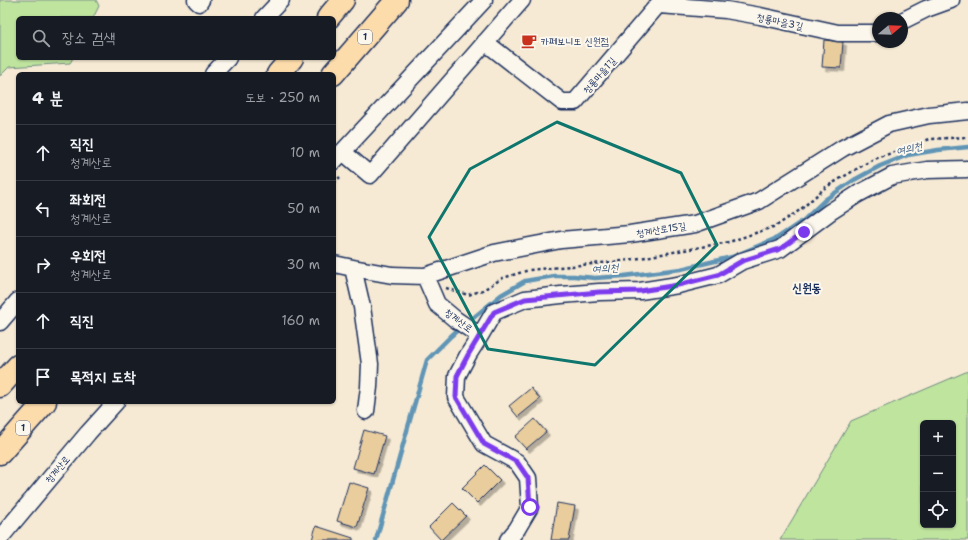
<!DOCTYPE html>
<html lang="ko">
<head>
<meta charset="utf-8">
<style>
  body { margin:0; font-family:"Shantell Sans","Poor Story",sans-serif; background:#242831; color:#f1f3f6 }
  .controls { position:absolute; right:12px; bottom:12px; display:grid; overflow:hidden; border-radius:6px; box-shadow:0 1px 3px #0004 }
  .controls button { width:36px; height:36px; display:grid; place-items:center; padding:0; border:0; border-bottom:1px solid #363941; background:#171b24; color:#f1f3f6; font:20px sans-serif }
  .compass { position:absolute; left:872px; top:12px; width:36px; height:36px; border-radius:50%; background:#171b24; box-shadow:0 1px 3px #0004; rotate:71deg }
  .stop { position:absolute; width:12px; height:12px; margin:-9px; border:3px solid #7c3aed; border-radius:50%; background:#fff }
  .stop.end { background:#7c3aed; border-color:#fff; box-shadow:0 1px 4px #0008 }
  .list { margin:0; padding:0; list-style:none }
  h2 { display:flex; justify-content:space-between; align-items:center; height:52px; margin:0; padding:0 16px; font-size:17px }
  h2 small { font-size:13px; font-weight:400; color:#9ea1a6 }
  .list li { display:grid; grid-template-columns:26px 1fr auto; gap:12px; align-items:center; box-sizing:border-box; height:56px; padding:0 16px; border-top:1px solid #363941 }
  .list b { display:block; font-size:15px; white-space:nowrap }
  .list p { margin:0; font-size:13px; white-space:nowrap; color:#9ea1a6 }
  .list em { font-size:13px; font-style:normal; color:#9ea1a6 }
  .icon { flex:none; width:22px; height:22px; fill:none; stroke:currentColor; stroke-width:2; stroke-linecap:round; stroke-linejoin:round }
  .map { position:relative; flex:none; width:968px; height:540px; overflow:hidden }
  .search { position:absolute; background:#171b24; box-shadow:0 1px 3px #0004; left:16px; top:16px; width:320px; height:44px; display:flex; align-items:center; gap:10px; box-sizing:border-box; padding:0 14px; border-radius:6px; color:#9ea1a6; font-size:15px }
  .panel { position:absolute; background:#171b24; box-shadow:0 1px 3px #0004; left:16px; top:72px; width:320px; height:332px; border-radius:6px }
  .map>svg:first-child { display:block }
</style>
</head>
<body>
<div class="map">
<svg width="968" height="540" viewBox="0 0 968 540">
  <defs>
    <filter id="shadow"><feDropShadow dx="3.5" dy="3.5" stdDeviation="0" flood-color="#0004"/></filter>
  </defs>
  <rect width="100%" height="100%" fill="#f6ead4"/>
  <filter id="ink" filterUnits="userSpaceOnUse"><feTurbulence type="fractalNoise" baseFrequency=".025" numOctaves="2"/><feDisplacementMap in="SourceGraphic" scale="8" xChannelSelector="R" yChannelSelector="G"/><feConvolveMatrix kernelMatrix="1 2 1 2 8 2 1 2 1" color-interpolation-filters="sRGB"/></filter>
  <g filter="url(#ink)">
    <path fill="#bfe49e" stroke="#6d8a7e" fill-rule="evenodd" d="M0,0H96L99,6L93,18H18V58H73L70,63L9,67L0,76Z
      M968,371V540H780L851,421ZM923,423H953V525H923Z"/>
    <g fill="none" stroke-linecap="round" stroke-linejoin="round">
      <path stroke="#6195b6" stroke-width="4.5" d="M467,323L501,295L525,281L554,276H574L595,278L624,276L681,269L732,257L777,238L804,220L826,199L854,180L880,166L908,155L938,150L968,147
        M376,540L427,360L451,336L461,327"/>
    </g>
    <path fill="#e9cd9d" stroke="#1b2f5e" filter="url(#shadow)" d="M824,40L843,42L841,68L822,67Z
      M531,388L540,399L518,417L509,406Z
      M535,419L546,432L526,449L515,437Z
      M364,430L385,436L374,474L353,468Z
      M485,465L500,480L477,503L462,488Z
      M349,482L369,488L357,527L337,521Z
      M453,503L466,516L441,540L429,527Z
      M557,503L575,506L569,540H551Z
      M316,526L353,538V540H312Z"/>
    <g fill="none" stroke-linecap="round" stroke-linejoin="round">
      <defs>
        <path id="minor" d="M196,0L199,3L201,0
          M659,5L726,10L760,16L838,33H878
          M264,18L281,0
          M902,21L926,9L951,0
          M485,42L562,102H575L662,0
          M213,74L228,58
          M343,152L370,175L522,0
          M334,161L484,0
          M334,264L353,268L392,275L425,276L494,253L561,240L630,234L695,224L759,201L843,148L889,124L929,115L968,111
          M353,268L362,307L370,364L369,387L366,411
          M425,276L437,304L455,319L480,336L468,355L457,376L456,397L484,444L517,462L528,478L530,507L517,529L508,540
          M0,322L18,301
          M480,336L494,312L525,299L561,295L599,292L640,291L678,285L718,275L742,261L780,249L830,212L858,194L892,176L927,170L968,169
          M0,538L88,433L116,402"/>
        <path id="highway" d="M328,18L343,0
          M278,74L292,58
          M333,74L397,0
          M0,386L18,366
          M0,453L45,402"/>
      </defs>
      <use href="#minor" stroke="#1b2f5e" stroke-width="19"/>
      <use href="#highway" stroke="#1b2f5e" stroke-width="25"/>
      <path stroke="#1b2f5e" stroke-width="2.5" stroke-dasharray="3 3" stroke-linecap="butt" d="M334,183L340,177
        M446,288L468,295L483,290L503,278L529,270L623,261L729,242L776,226L800,210L826,187L872,160L930,139L968,137"/>
      <use href="#minor" stroke="#fbf7ec" stroke-width="16"/>
      <use href="#highway" stroke="#fddcac" stroke-width="22"/>
    </g>
  </g>
  <g fill="none" stroke-linecap="round" stroke-linejoin="round" filter="url(#ink)">
    <path stroke="#7c3aed" stroke-width="5" d="M530,507L528,478L517,462L484,444L456,397L457,376L468,355L494,312L525,299L599,292L640,291L678,285L718,275L742,261L780,249L804,232"/>
  </g>
  <path fill="none" stroke="#0f766e" stroke-width="3" stroke-linejoin="round" d="M557,122L681,173L717,245L595,365L488,349L429,237L470,169Z"/>
  <defs>
    <symbol id="cafe-bare" viewBox="-9 -9 18 18"><path d="M-5.5-4.5H6V0H3Q3 3.5 0 3.5H-2.5Q-5.5 3.5-5.5 0ZM3-3.2v2h1.7v-2ZM-6 4.5H4V6H-6Z" fill="#c8321e" stroke="#fbf7ec" stroke-width="2.5" paint-order="stroke"/></symbol>
  </defs>
  <g fill-rule="evenodd">
    <use href="#cafe-bare" x="518" y="30" width="22" height="22"/>
  </g>
  <g text-anchor="middle" stroke-width="4" stroke-linejoin="round" paint-order="stroke">
    <g fill="#fbf7ec" stroke="#5e6b89" stroke-width="1">
      <rect x="358" y="30" width="14" height="14" rx="3"/>
      <rect x="16" y="421" width="14" height="14" rx="3"/>
    </g>
    <g font-size="9" font-weight="bold" fill="#1b2f5e">
      <text x="365" y="40">1</text>
      <text x="23" y="431">1</text>
    </g>
    <g font-size="10" fill="#1b2f5e" stroke="#fbf7ec">
      <text transform="translate(780 21) rotate(12)" y="4">청룡마을3길</text>
      <text transform="translate(599 75) rotate(-49)" y="4">청룡마을1길</text>
      <text transform="translate(661 229) rotate(-9)" y="4">청계산로15길</text>
      <text transform="translate(459 320) rotate(37)" y="4">청계산로</text>
      <text transform="translate(57 469) rotate(-50)" y="4">청계산로</text>
    </g>
    <g font-size="10" fill="#1b2f5e" stroke="#fbf7ec" text-anchor="start">
      <text x="541" y="45">카페보니또 신원점</text>
    </g>
    <g font-size="11" font-style="italic" fill="#385a83" stroke="#fbf7ec">
      <text transform="translate(909 148) rotate(-13)" y="4">여의천</text>
      <text transform="translate(605 268) rotate(-3)" y="4">여의천</text>
    </g>
    <g font-size="12" font-weight="bold" fill="#1b2f5e" stroke="#fbf7ec">
      <text x="807" y="292">신원동</text>
    </g>
  </g>
</svg>
<div class="controls">
<button>+</button>
<button>−</button>
<button><svg class="icon" aria-label="locate" viewBox="0 0 24 24"><circle cx="12" cy="12" r="6"/><path d="M12 2v4M12 18v4M2 12h4M18 12h4"/></svg></button>
</div>
<svg class="compass" viewBox="-18 -18 36 36"><path d="M0-13l5 13h-10z" fill="#e53935"/><path d="M0 13l5-13h-10z" fill="#9ea1a6"/></svg>
<div class="stop" style="left:530px;top:507px"></div>
<div class="stop end" style="left:804px;top:232px"></div>
<div class="search"><svg class="icon" aria-label="search" viewBox="0 0 24 24"><circle cx="10" cy="10" r="6"/><path d="M15 15l6 6"/></svg>장소 검색</div>
<section class="panel">
<h2>4 분<small>도보 · 250 m</small></h2>
<ul class="list">
<li><svg class="icon" aria-label="ahead" viewBox="0 0 24 24"><path d="M12 20V5M6 11l6-6 6 6"/></svg><div><b>직진</b><p>청계산로</p></div><em>10 m</em></li>
<li><svg class="icon" aria-label="left" viewBox="0 0 24 24"><path d="M17 20v-9H6M10 6l-5 5 5 5"/></svg><div><b>좌회전</b><p>청계산로</p></div><em>50 m</em></li>
<li><svg class="icon" aria-label="right" viewBox="0 0 24 24"><path d="M7 20v-9h11M14 6l5 5-5 5"/></svg><div><b>우회전</b><p>청계산로</p></div><em>30 m</em></li>
<li><svg class="icon" aria-label="ahead" viewBox="0 0 24 24"><path d="M12 20V5M6 11l6-6 6 6"/></svg><div><b>직진</b></div><em>160 m</em></li>
<li><svg class="icon" aria-label="arrive" viewBox="0 0 24 24"><path d="M6 21V4h12l-3 4 3 4H6"/></svg><div><b>목적지 도착</b></div></li>
</ul>
</section>
</div>
</body>
</html>
